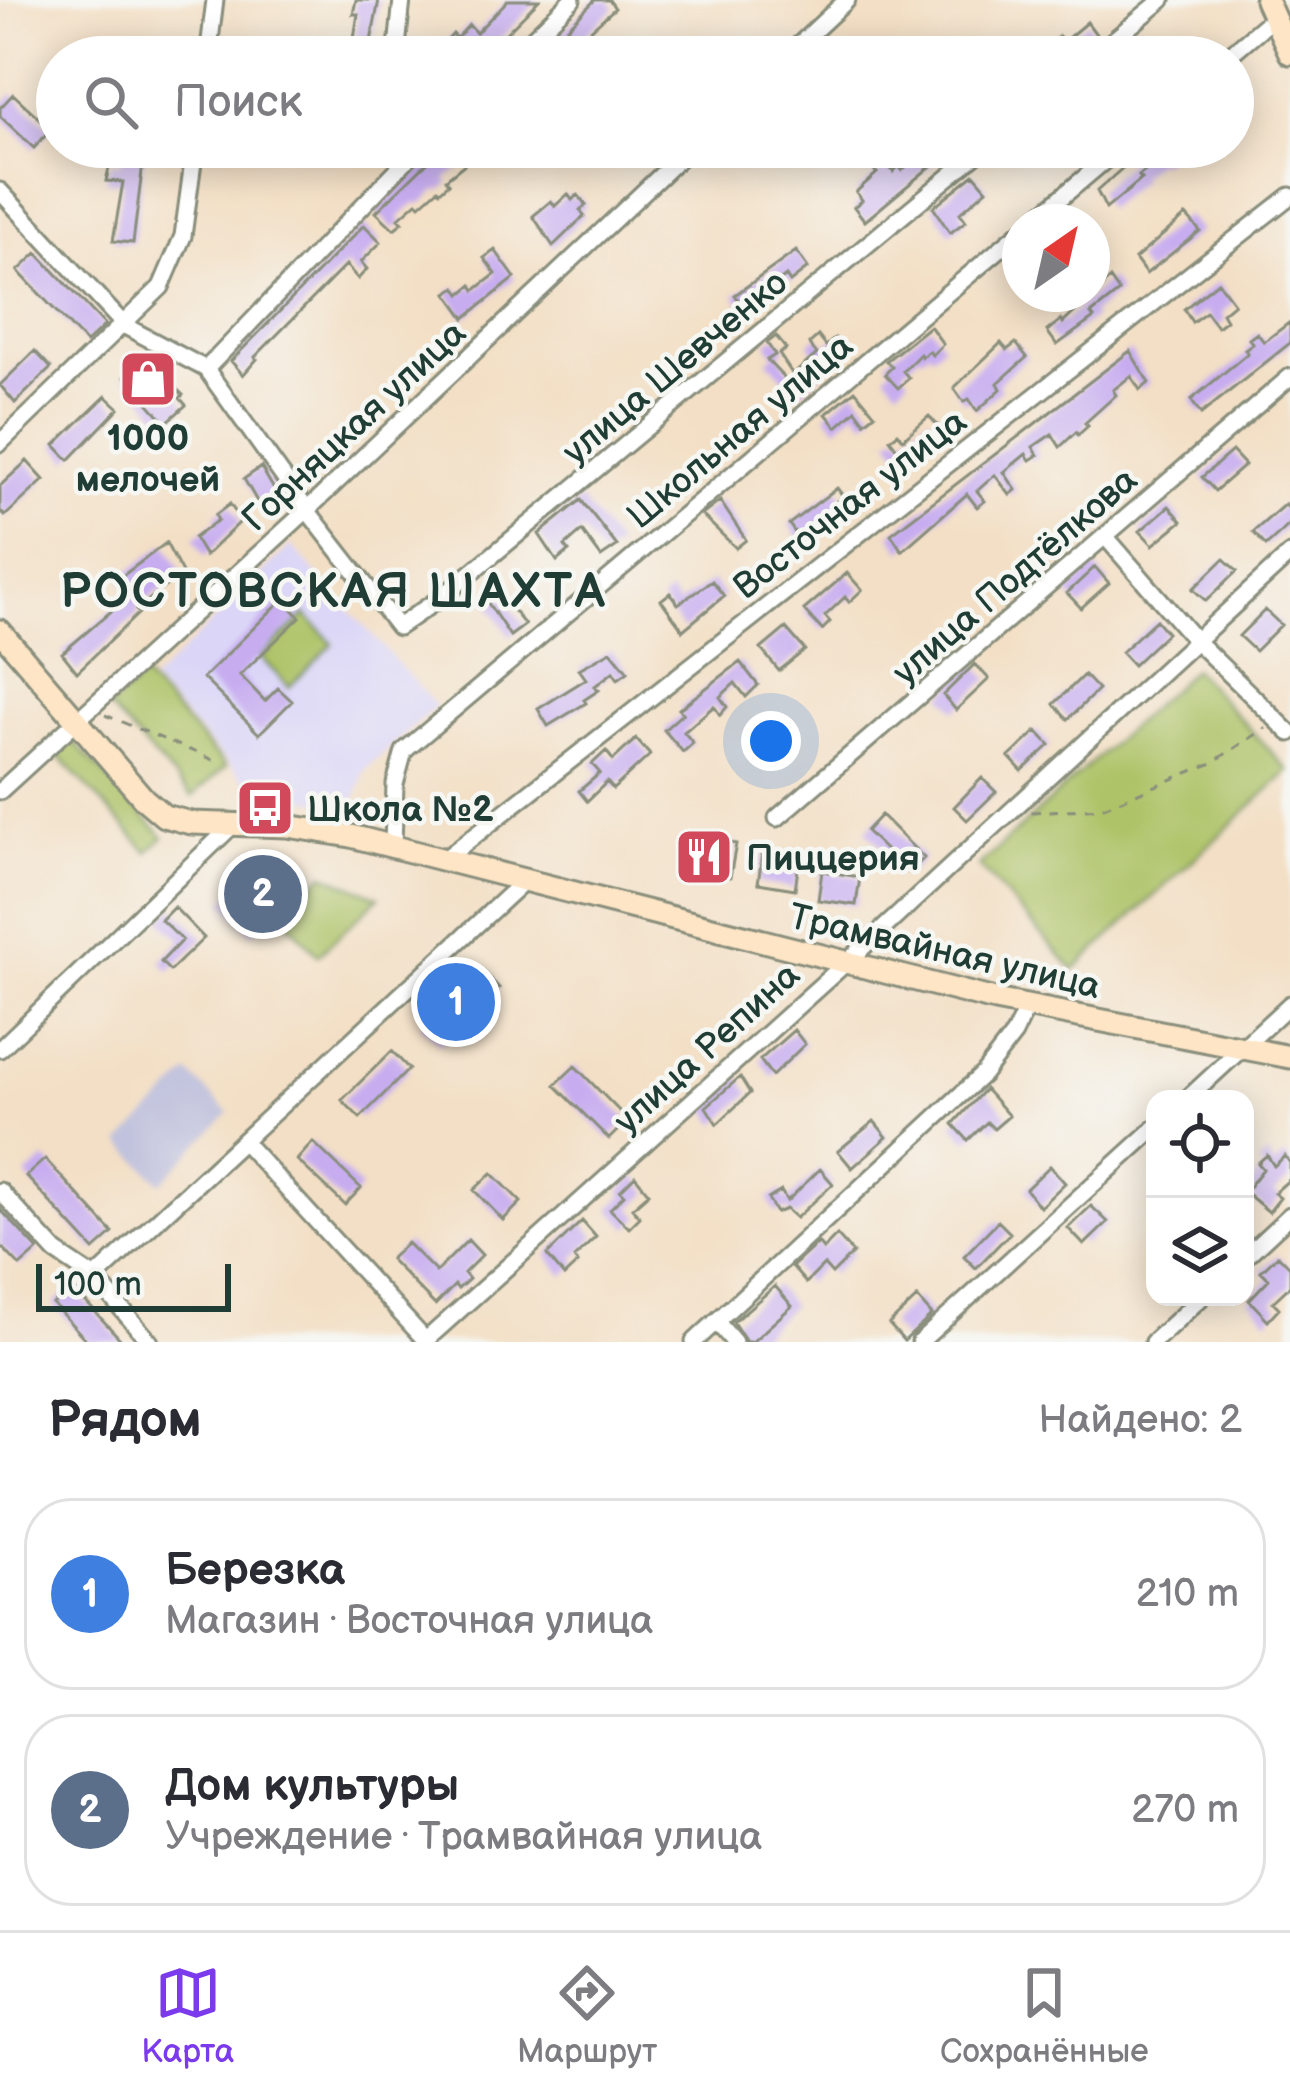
<!DOCTYPE html>
<html lang="ru">
<head>
<meta charset="utf-8">
<style>
  body { margin:0; font-family:"Balsamiq Sans",sans-serif; background:#f2f2f3; color:#2b2b33 }
  .controls { position:absolute; right:36px; bottom:36px; display:grid; overflow:hidden; border-radius:24px; box-shadow:0 6px 30px #0003 }
  .controls button { width:108px; height:108px; display:grid; place-items:center; padding:0; border:0; border-bottom:3px solid #e1e1e2; background:#fff; color:#2b2b33; font:60px sans-serif }
  .compass { position:absolute; left:1002px; top:204px; width:108px; height:108px; border-radius:50%; background:#fff; box-shadow:0 6px 30px #0003; rotate:34deg }
  .scale { position:absolute; left:36px; bottom:30px; width:195px; box-sizing:border-box; padding-left:12px; border:6px solid #1f3d34; border-top:0; font-size:33px; line-height:42px; white-space:nowrap; color:#1f3d34; -webkit-text-stroke:9px #f6f6f2; paint-order:stroke }
  .you { position:absolute; left:771px; top:741px; width:42px; height:42px; margin:-30px; border:9px solid #fff; border-radius:50%; background:#1a73e8; box-shadow:0 0 0 18px #1a73e833 }
  .badge { display:grid; place-items:center; width:78px; height:78px; border-radius:50%; background:#7c3aed; color:#fff; font-size:39px; font-weight:700 }
  .pin { position:absolute; translate:-50% -50%; border:6px solid #fff; box-shadow:0 3px 12px #0006 }
  .list { margin:0; padding:0; list-style:none }
  h2 { display:flex; justify-content:space-between; align-items:center; height:156px; margin:0; padding:0 48px; font-size:51px }
  h2 small { font-size:39px; font-weight:400; color:#7c7c81 }
  .list li { display:grid; grid-template-columns:78px 1fr auto; gap:36px; align-items:center; box-sizing:border-box; height:192px; margin:0 24px 24px; padding:0 24px; border:3px solid #e1e1e2; border-radius:48px }
  .list b { display:block; font-size:45px; white-space:nowrap }
  .list p { margin:0; font-size:39px; white-space:nowrap; color:#7c7c81 }
  .list em { font-size:39px; font-style:normal; color:#7c7c81 }
  .icon { flex:none; width:66px; height:66px; fill:none; stroke:currentColor; stroke-width:2; stroke-linecap:round; stroke-linejoin:round }
  .map { position:relative; flex:none; width:1290px; height:1342px; overflow:hidden }
  .search { position:absolute; background:#fff; box-shadow:0 6px 30px #0003; left:36px; right:36px; top:36px; height:132px; display:flex; align-items:center; gap:30px; box-sizing:border-box; padding:0 42px; border-radius:66px; color:#7c7c81; font-size:45px }
  .sheet { height:588px; background:#fff }
  nav { display:flex; justify-content:space-around; align-items:center; box-sizing:border-box; height:168px; border-top:3px solid #e1e1e2; background:#fff; font-size:33px; color:#7c7c81 }
  nav a { display:grid; justify-items:center; gap:6px }
  nav .on { color:#7c3aed }
  .map>svg:first-child { display:block }
</style>
</head>
<body>
<div class="map">
<svg width="1290" height="1342" viewBox="0 0 1290 1342">
  <rect width="100%" height="100%" fill="#f6f6f2"/>
  <filter id="ink" filterUnits="userSpaceOnUse"><feTurbulence type="fractalNoise" baseFrequency=".00833" numOctaves="2"/><feDisplacementMap in="SourceGraphic" scale="24" xChannelSelector="R" yChannelSelector="G"/><feConvolveMatrix kernelMatrix="1 2 1 2 8 2 1 2 1" color-interpolation-filters="sRGB"/></filter>
  <filter id="wash" filterUnits="userSpaceOnUse"><feTurbulence type="fractalNoise" baseFrequency=".004" numOctaves="4" result="noise"/><feDisplacementMap in="SourceGraphic" scale="48" xChannelSelector="R" yChannelSelector="G"/><feGaussianBlur stdDeviation="2.7" result="paint"/><feColorMatrix in="noise" values="0 0 0 0 0 0 0 0 0 0 0 0 0 0 0 0 0 1.4 0 .05"/><feComposite in="paint" operator="in"/></filter>
  <g filter="url(#wash)">
    <rect width="100%" height="100%" fill="#f3dfc5"/>
    <path fill="#dbd6f7" d="M291,545L436,706L364,771L353,810L250,786L151,682Z"/>
    <path fill="#c1c2dd" d="M189,1073L229,1113L161,1183L121,1143Z"/>
    <path fill="#aec367" stroke="#66804e" stroke-width="3" d="M306,615L333,644L289,687L261,658Z
      M1193,669L1289,771L1074,970L979,866Z
      M143,677L226,766L192,797L109,708Z
      M69,737L164,837L148,852L54,751Z
      M324,874L379,897L318,955L282,914Z"/>
    <g id="blocks">
      <path fill="#c7adf0" d="M356,0H379L368,57H351L358,14H353Z
        M508,0H539L482,57H455L444,44L453,34L457,38L469,25L476,33Z
        M595,0H609L615,8L560,57H538Z
        M1087,22L1098,37L1086,47L1083,42L1065,57H1033L1059,36L1063,41L1069,37Z
        M13,94L51,129L34,148L0,116V108Z
        M124,147H145L133,243L113,241L123,182L106,181L110,164H121Z
        M443,147H461L471,159L446,179L449,183L440,191L438,189L420,205L417,202L399,218L403,222L394,229L376,212Z
        M928,147H954L865,221L854,207L862,200L856,192L877,173L874,170L885,160L893,172L899,166L902,170Z
        M1146,147H1179L1160,163L1158,160L1139,176L1142,179L1106,209L1097,191Z
        M974,174L987,189L960,213L966,221L950,233L933,207Z
        M568,194L572,200L578,195L586,205L580,210L584,216L553,246L533,216L551,201L555,206Z
        M1186,215L1200,231L1146,274L1135,259Z
        M364,225L381,242L361,262L367,269L358,279L346,265L255,357L257,359L243,375L231,361Z
        M495,250L515,278L465,318L447,293L456,287L461,294L472,285L475,290L496,274L484,258Z
        M796,251L808,268L790,282L786,276L760,296L764,303L748,315L735,295Z
        M37,253L105,325L86,343L18,271Z
        M1110,279L1119,292L1091,314L1094,318L1057,345L1047,331L1061,320L1063,323Z
        M1218,282L1234,303L1222,313L1226,320L1217,327L1206,312L1192,322L1184,309Z
        M1290,322V343L1201,414L1191,400L1248,353L1245,350L1253,344L1249,339L1257,333L1264,342Z
        M930,326L943,344L932,355L929,351L922,357L920,354L903,371L909,378L898,388L885,374L892,367L886,361Z
        M776,336L786,349L779,354L793,375L817,354L809,344L818,336L826,346L835,338L845,352L799,394L767,360L775,355L767,343Z
        M1001,343L1007,350L1016,343L1027,357L998,383L1001,389L977,411L969,399L964,402L954,388Z
        M35,351L51,368L15,403L0,385Z
        M1130,351L1149,383L1140,390L1131,376L1113,390L1116,395L1085,423L1088,426L1078,435L1076,432L1060,447L1052,434L1033,447L1038,455L1030,460L1026,454L1004,472L1016,490L1010,495L995,475L977,491L985,501L977,507L967,494L902,551L891,534Z
        M146,359L183,395L180,398L186,405L166,423L125,377Z
        M855,390L875,414L865,422L856,410L837,427L826,414Z
        M106,396L119,408L69,460L55,445Z
        M929,416L939,427L905,460L890,439L898,433L903,439Z
        M1232,451L1245,465L1215,491L1202,477Z
        M27,461L44,480L5,516L0,511V486Z
        M261,467L279,498L262,510L244,479Z
        M837,488L843,496L837,501L842,508L800,540L789,524Z
        M581,500L617,546L601,557L582,531L565,546L569,551L557,561L539,534Z
        M720,501L746,540L736,548L702,515Z
        M230,504L241,521L205,556L194,538L218,520L215,515Z
        M1285,504L1290,510V524L1266,546L1253,532Z
        M1169,506L1182,521L1153,545L1140,531Z
        M166,543L182,573L136,610L139,613L77,672L62,653L115,608L112,604L128,590L121,577Z
        M1224,559L1237,571L1206,601L1193,589Z
        M1095,567L1109,583L1081,608L1067,593Z
        M847,573L862,590L849,602L845,597L825,616L830,622L822,630L804,610Z
        M712,581L724,596L683,630L661,600L670,593L678,604Z
        M495,588L525,625L510,636L484,597Z
        M283,599L300,617L240,675L265,701L278,688L292,701L259,734L203,678Z
        M1265,610L1281,625L1255,651L1239,636Z
        M1156,620L1167,633L1133,665L1121,652Z
        M786,628L805,650L779,671L761,649Z
        M611,651L628,672L618,679L613,672L595,686L599,690L584,700L586,703L548,726L538,709L586,679L579,669Z
        M740,662L758,685L746,697L735,683L720,697L727,707L720,715L714,706L684,732L693,743L683,752L664,730L683,713L679,709Z
        M975,664L989,679L956,710L943,695Z
        M1084,675L1098,690L1068,719L1054,704Z
        M1037,731L1050,745L1022,771L1009,757Z
        M636,739L650,755L613,789L607,782L587,801L579,791L600,773L592,764L606,751L613,760Z
        M982,778L996,792L967,820L954,807Z
        M881,815L924,858L909,873L866,831Z
        M697,837L736,844L730,877L691,869Z
        M275,855L302,887L252,933L223,902Z
        M762,856L799,862L795,889L758,883Z
        M822,871L860,877L856,905L818,900Z
        M174,907L204,938L170,971L161,962L182,940L161,920Z
        M481,969L499,988L440,1044L420,1024Z
        M794,1030L805,1044L772,1076L760,1060Z
        M392,1051L409,1069L360,1118L342,1100Z
        M575,1066L628,1120L609,1139L555,1085Z
        M740,1077L750,1093L717,1124L706,1107Z
        M985,1089L1009,1116L994,1129L987,1122L968,1140L953,1124Z
        M874,1121L887,1137L852,1168L838,1151Z
        M313,1142L361,1188L345,1205L297,1160Z
        M1267,1155L1274,1166L1285,1156L1290,1163V1179L1274,1193L1280,1198L1269,1212L1245,1192L1263,1169L1258,1163Z
        M45,1159L113,1233L94,1250L26,1176Z
        M1050,1166L1065,1183L1040,1207L1026,1189Z
        M820,1169L833,1184L796,1218L786,1209L776,1213L768,1199L781,1191L787,1201Z
        M492,1173L521,1202L503,1220L474,1190Z
        M635,1176L649,1193L632,1208L640,1217L629,1228L610,1209L624,1195L620,1191Z
        M1091,1206L1108,1222L1084,1245L1068,1228Z
        M0,1209L38,1250L20,1266L0,1245Z
        M582,1221L596,1237L574,1258L578,1263L564,1276L547,1255Z
        M998,1221L1010,1233L976,1268L964,1256Z
        M837,1235L853,1253L832,1274L824,1265L806,1283L792,1267L818,1243L823,1249Z
        M468,1240L482,1255L464,1273L469,1279L458,1289L455,1285L435,1305L390,1259L407,1243L436,1272Z
        M1278,1255L1290,1267V1286L1273,1302L1279,1308L1268,1320L1249,1300L1269,1279L1261,1271Z
        M775,1286L792,1306L752,1342H746L733,1322Z
        M72,1287L123,1342H88L53,1304Z
        M917,1298L932,1315L904,1341L889,1324Z"/>
    </g>
  </g>
  <g filter="url(#ink)">
    <use href="#blocks" fill-opacity="0" stroke="#898e7c" stroke-width="3"/>
    <g fill="none" stroke-linecap="round" stroke-linejoin="round">
      <defs>
        <path id="street" d="M208,57L215,0
          M396,57L402,0
          M513,57L572,0
          M786,57L847,0
          M1093,57L1162,0
          M1227,57L1274,17
          M0,191L125,326L206,369L307,510L398,627L442,597L985,147
          M1032,222L1121,147
          M206,369L419,147
          M0,443L161,287L183,236L195,147
          M1105,536L1196,641L1290,733
          M0,791L307,510L691,147
          M777,818L1290,377
          M393,845L395,784L404,751L1020,232
          M446,858L1290,196
          M0,1049L236,822
          M1187,1099L1290,1004
          M243,1141L427,1342
          M0,1191L56,1252L95,1278L150,1342
          M1245,1257L1290,1215
          M95,1278L527,878
          M716,1321L734,1342
          M426,1340L859,951L1290,554
          M694,1342L983,1074L1014,1034L1027,1007
          M920,1342L1155,1128
          M1153,1342L1202,1297"/>
        <path id="secondary" d="M1266,0L1290,53
          M0,631L144,799L164,816L191,823L287,826L351,836L995,1000L1290,1057"/>
      </defs>
      <use href="#street" stroke="#898e7c" stroke-width="21"/>
      <use href="#secondary" stroke="#898e7c" stroke-width="27"/>
      <path stroke="#898e7c" stroke-width="3" stroke-dasharray="9 9" stroke-linecap="butt" d="M105,715L221,763
        M1031,812L1101,808L1210,764L1266,728"/>
      <use href="#street" stroke="#fff" stroke-width="15"/>
      <use href="#secondary" stroke="#fde5c5" stroke-width="21"/>
    </g>
  </g>
  <defs>
    <symbol id="shop-square" viewBox="-11 -11 22 22"><rect x="-9" y="-9" width="18" height="18" rx="4" fill="#d1495b" stroke="#f6f6f2"/><path d="M-5-2.5h2.3a2.7 3.5 0 0 1 5.4 0H5L5.5 6h-11ZM-1.5-2.5h3a1.5 2.3 0 0 0-3 0Z" fill="#fff"/></symbol>
    <symbol id="bus-square" viewBox="-11 -11 22 22"><rect x="-9" y="-9" width="18" height="18" rx="4" fill="#d1495b" stroke="#f6f6f2"/><path d="M-5-6H5V4H4V6H2V4H-2V6H-4V4H-5ZM-3.5-4V0h7V-4ZM-3.5 1.2v1.5H-2V1.2ZM2 1.2v1.5H3.5V1.2Z" fill="#fff"/></symbol>
    <symbol id="restaurant-square" viewBox="-11 -11 22 22"><rect x="-9" y="-9" width="18" height="18" rx="4" fill="#d1495b" stroke="#f6f6f2"/><path d="M-5-6h1v4h1v-4h1v4h1v-4h1v5L-1.5 .5V6h-2V.5L-5-1ZM5-6V6H3V1.5H1.5Q1.5-4 5-6Z" fill="#fff"/></symbol>
  </defs>
  <g fill-rule="evenodd">
    <use href="#shop-square" x="115" y="346" width="66" height="66"/>
    <use href="#bus-square" x="232" y="775" width="66" height="66"/>
    <use href="#restaurant-square" x="671" y="824" width="66" height="66"/>
  </g>
  <g text-anchor="middle" stroke-width="9" stroke-linejoin="round" paint-order="stroke">
    <g font-size="36" fill="#1f3d34" stroke="#f6f6f2">
      <text transform="translate(674 366) rotate(-40)" y="13">улица Шевченко</text>
      <text transform="translate(353 425) rotate(-43)" y="13">Горняцкая улица</text>
      <text transform="translate(739 430) rotate(-40)" y="13">Школьная улица</text>
      <text transform="translate(849 503) rotate(-38)" y="13">Восточная улица</text>
      <text transform="translate(1014 575) rotate(-41)" y="13">улица Подтёлкова</text>
      <text transform="translate(945 950) rotate(13)" y="13">Трамвайная улица</text>
      <text transform="translate(706 1047) rotate(-42)" y="13">улица Репина</text>
    </g>
    <g font-size="36" font-weight="bold" fill="#1f3d34" stroke="#f6f6f2" text-anchor="start">
      <text x="148" y="450" text-anchor="middle">1000<tspan x="148" dy="41">мелочей</tspan></text>
      <text x="307" y="821">Школа №2</text>
      <text x="746" y="870">Пиццерия</text>
    </g>
    <g font-size="48" font-weight="bold" letter-spacing="3" fill="#1f3d34" stroke="#f6f6f2">
      <text x="334" y="607">РОСТОВСКАЯ ШАХТА</text>
    </g>
  </g>
</svg>
<div class="controls">
<button><svg class="icon" aria-label="locate" viewBox="0 0 24 24"><circle cx="12" cy="12" r="6"/><path d="M12 2v4M12 18v4M2 12h4M18 12h4"/></svg></button>
<button><svg class="icon" aria-label="layers" viewBox="0 0 24 24"><path d="M12 4l9 5-9 5-9-5zM3 14l9 5 9-5"/></svg></button>
</div>
<svg class="compass" viewBox="-18 -18 36 36"><path d="M0-13l5 13h-10z" fill="#e53935"/><path d="M0 13l5-13h-10z" fill="#7c7c81"/></svg>
<div class="scale">100 m</div>
<div class="you"></div>
<div class="pin badge" style="left:456px;top:1002px;background:#3f7fe0">1</div>
<div class="pin badge" style="left:263px;top:894px;background:#5c6f8a">2</div>
<div class="search"><svg class="icon" aria-label="search" viewBox="0 0 24 24"><circle cx="10" cy="10" r="6"/><path d="M15 15l6 6"/></svg>Поиск</div>
</div>
<section class="sheet">
<h2>Рядом<small>Найдено: 2</small></h2>
<ul class="list">
<li><span class="badge" style="background:#3f7fe0">1</span><div><b>Березка</b><p>Магазин · Восточная улица</p></div><em>210 m</em></li>
<li><span class="badge" style="background:#5c6f8a">2</span><div><b>Дом культуры</b><p>Учреждение · Трамвайная улица</p></div><em>270 m</em></li>
</ul>
</section>
<nav>
<a class="on"><svg class="icon" aria-label="map" viewBox="0 0 24 24"><path d="M3 6l6-2 6 2 6-2v14l-6 2-6-2-6 2zM9 4v14M15 6v14"/></svg>Карта</a>
<a><svg class="icon" aria-label="directions" viewBox="0 0 24 24"><path d="M12 3l9 9-9 9-9-9zM9 14v-3h6M13 9l2 2-2 2"/></svg>Маршрут</a>
<a><svg class="icon" aria-label="saved" viewBox="0 0 24 24"><path d="M7 4h10v16l-5-4-5 4z"/></svg>Сохранённые</a>
</nav>
</body>
</html>
